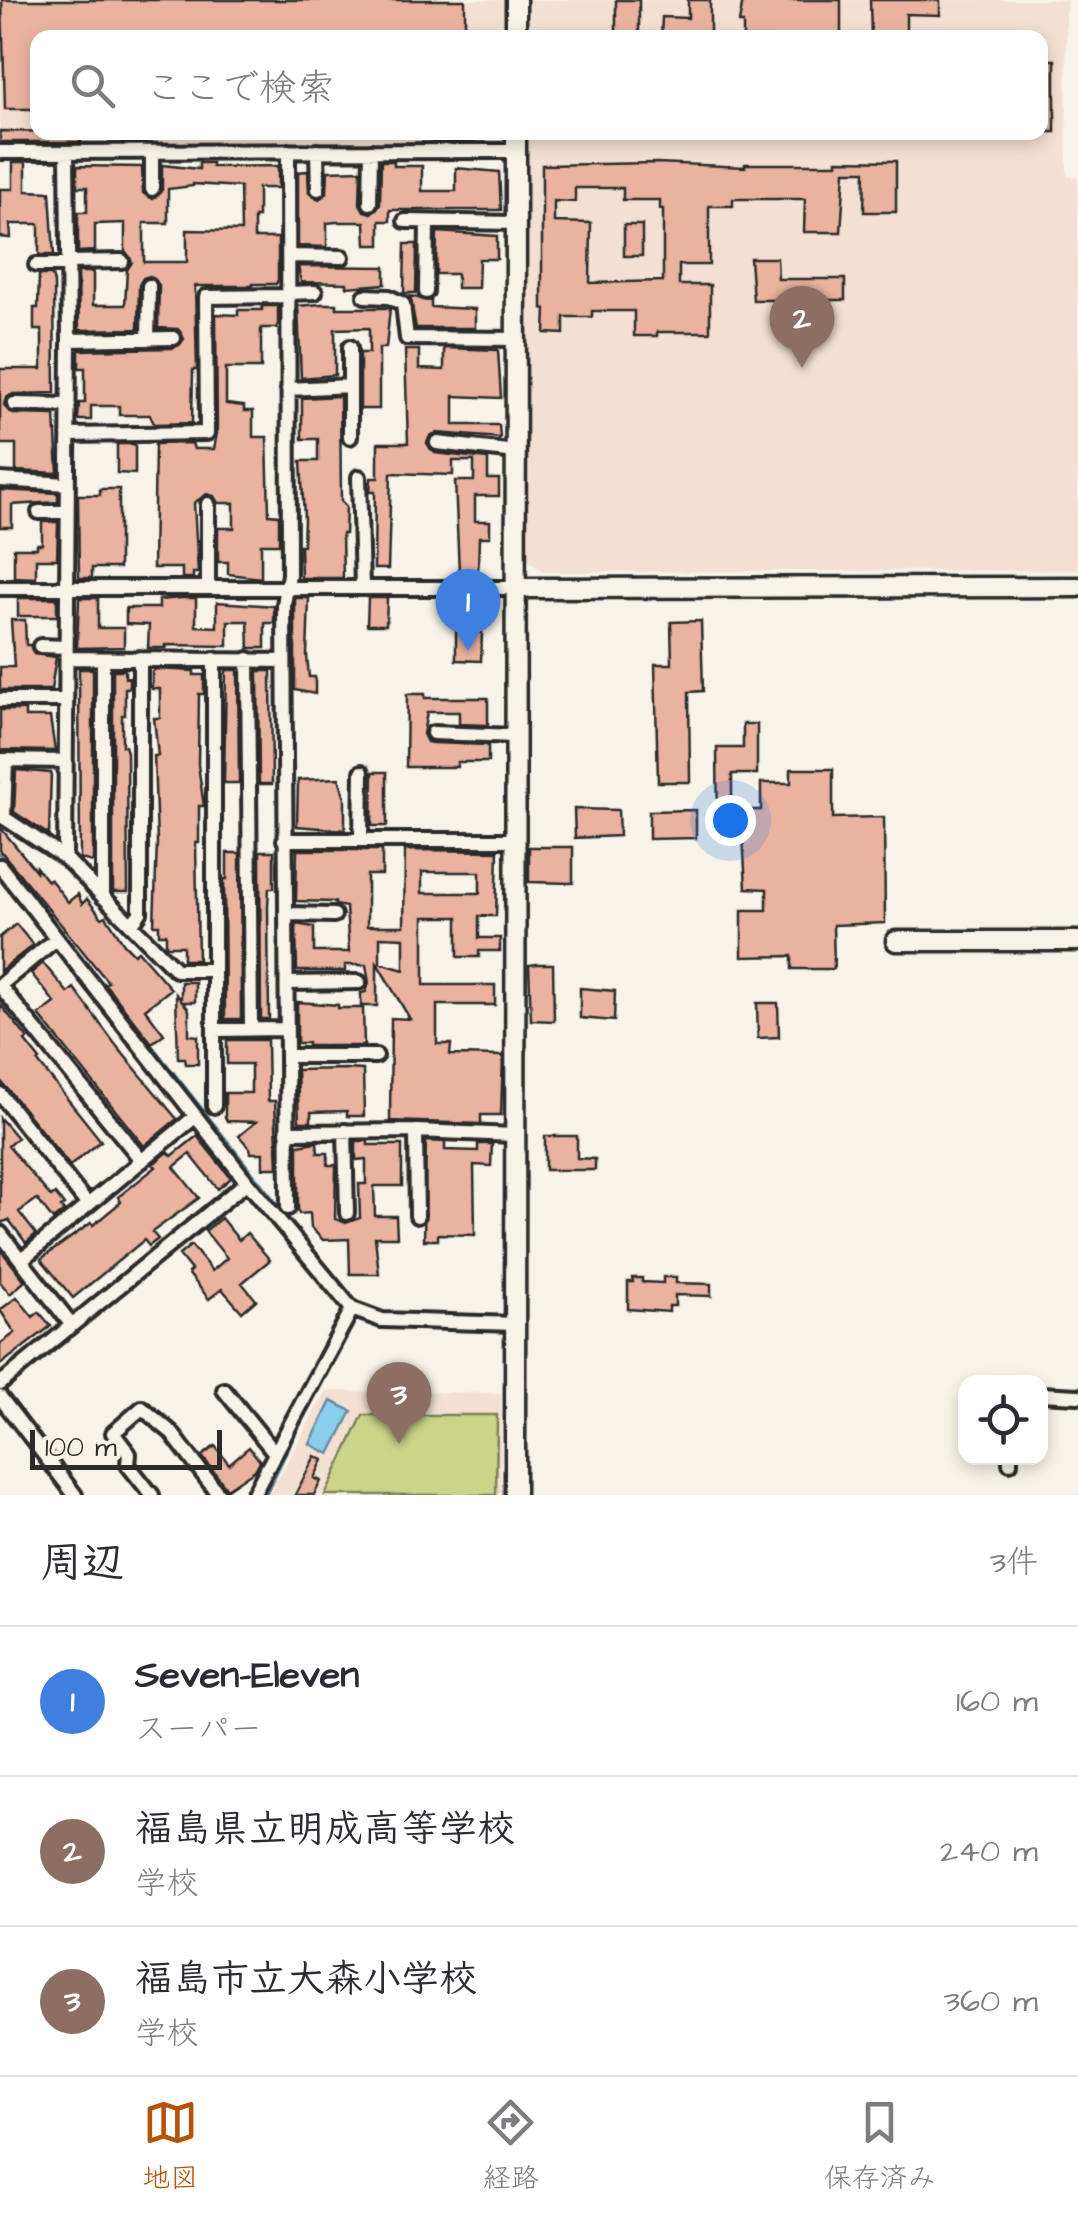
<!DOCTYPE html>
<html lang="ja">
<head>
<meta charset="utf-8">
<style>
  body { margin:0; font-family:"Architects Daughter","Klee One",sans-serif; background:#f7f7f7; color:#2b2b33 }
  .controls { position:absolute; right:30px; bottom:30px; display:grid; overflow:hidden; border-radius:20px; box-shadow:0 5px 15px #0003 }
  .controls button { width:90px; height:90px; display:grid; place-items:center; padding:0; border:0; border-bottom:2px solid #e1e1e2; background:#fff; color:#2b2b33; font:50px sans-serif }
  .scale { position:absolute; left:30px; bottom:25px; width:192px; box-sizing:border-box; padding-left:10px; border:5px solid #2b2b2b; border-top:0; font-size:28px; line-height:35px; white-space:nowrap; color:#2b2b2b; -webkit-text-stroke:8px #f7f3e8; paint-order:stroke }
  .you { position:absolute; left:730px; top:820px; width:35px; height:35px; margin:-25px; border:8px solid #fff; border-radius:50%; background:#1a73e8; box-shadow:0 0 0 15px #1a73e833 }
  .badge { display:grid; place-items:center; width:65px; height:65px; border-radius:50%; background:#b45309; color:#fff; font-size:32px; font-weight:700 }
  .pin { position:absolute; translate:-50% -82px; filter:drop-shadow(0 2px 5px #0008) }
  .pin::after { content:''; position:absolute; top:52px; width:35px; height:30px; background:inherit; clip-path:polygon(0 0,100% 0,50% 100%) }
  .list { margin:0; padding:0; list-style:none }
  h2 { display:flex; justify-content:space-between; align-items:center; height:130px; margin:0; padding:0 40px; font-size:42px }
  h2 small { font-size:32px; font-weight:400; color:#7c7c81 }
  .list li { display:grid; grid-template-columns:65px 1fr auto; gap:30px; align-items:center; box-sizing:border-box; height:150px; padding:0 40px; border-top:2px solid #e1e1e2 }
  .list b { display:block; font-size:38px; white-space:nowrap }
  .list p { margin:0; font-size:32px; white-space:nowrap; color:#7c7c81 }
  .list em { font-size:32px; font-style:normal; color:#7c7c81 }
  .icon { flex:none; width:55px; height:55px; fill:none; stroke:currentColor; stroke-width:2; stroke-linecap:round; stroke-linejoin:round }
  .map { position:relative; flex:none; width:1078px; height:1495px; overflow:hidden }
  .search { position:absolute; background:#fff; box-shadow:0 5px 15px #0003; left:30px; right:30px; top:30px; height:110px; display:flex; align-items:center; gap:25px; box-sizing:border-box; padding:0 35px; border-radius:20px; color:#7c7c81; font-size:38px }
  .sheet { height:580px; background:#fff }
  nav { display:flex; justify-content:space-around; align-items:center; box-sizing:border-box; height:140px; border-top:2px solid #e1e1e2; background:#fff; font-size:28px; color:#7c7c81 }
  nav a { display:grid; justify-items:center; gap:5px }
  nav .on { color:#b45309 }
  .map>svg:first-child { display:block }
</style>
</head>
<body>
<div class="map">
<svg width="1078" height="1495" viewBox="0 0 1078 1495">
  <rect width="100%" height="100%" fill="#f7f3e8"/>
  <filter id="ink" filterUnits="userSpaceOnUse"><feTurbulence type="fractalNoise" baseFrequency=".01" numOctaves="2"/><feDisplacementMap in="SourceGraphic" scale="20" xChannelSelector="R" yChannelSelector="G"/><feConvolveMatrix kernelMatrix="1 2 1 2 8 2 1 2 1" color-interpolation-filters="sRGB"/></filter>
  <g filter="url(#ink)">
    <path fill="#f3e0d2" d="M0,0H504V37L38,38V132H504V145H0Z
      M527,0H1066L1067,177H1078V570L543,572L526,558L527,133L1040,132V38L527,37Z
      M326,1391L501,1393V1495H269Z"/>
    <path fill="#cad589" stroke="#7a805a" stroke-width="2.5" d="M363,1415H497L496,1495H325Z"/>
    <path fill="#8aceec" stroke="#648d9f" stroke-width="2.5" d="M331,1401L352,1411L330,1454L310,1444Z"/>
    <g fill="none" stroke-linecap="round" stroke-linejoin="round">
      <path stroke="#648d9f" stroke-width="4" d="M0,854L359,1308
        M265,1495L320,1382"/>
    </g>
    <path fill="#eab3a0" stroke="#2b2b2b" stroke-width="2.5" fill-rule="evenodd" d="M2,0H465V38H38V109H5Z
      M616,0H639V38H616Z
      M688,0H710V38H661L662,17L688,18Z
      M743,0H841V38H743V23H739Z
      M870,0H940V15L906,14V38H871Z
      M1040,60H1055V132H1040Z
      M0,131L81,132V142H0Z
      M837,160L896,161V212H864L865,171H845L841,232H804L805,199H733V206H709V265H679V285H710V332H657V336H634V311H592V317H564V334L545,333L546,309L542,308V165L657,163L745,167V164H837ZM575,188H623V200H660V209H663V281L590,283L591,223L554,222V201L575,202Z
      M381,161H394V166H422V191H456V168L499,172L501,210H390V221H380V245H366L365,222H336L327,223V247L298,246V172L308,171L309,193L319,199L327,193L328,171L361,170L360,204L364,211L371,213L380,204Z
      M13,162H26V191L50,192L54,255H39V224H10L11,238L0,237V189H13Z
      M199,163H212V167L278,166V188H258V217H254V238H278V280L276,284H253V286H195L197,370H193L192,423L154,424L150,415H119V406H91V420H78L79,403H85V368H79V350L174,348L184,339L178,329L158,328L159,285L150,276L143,278L139,285L138,329L79,330L78,272H93V305H125L127,270L132,262L125,252V223L95,224V251L78,252V212H87V187H77V166L142,167L143,193L153,199L162,190V165L199,169ZM193,184L240,187L241,231L187,230V262H144V223H168V189L193,186Z
      M624,225H642V256H624Z
      M437,232L497,236V259H479L478,288H457V274H436Z
      M405,244H417L416,293H404Z
      M750,258H777L778,279H845V300H753Z
      M298,266L385,267V284L347,287V283L301,282Z
      M39,275H52L54,283L55,393L13,394L6,398L4,405L13,414L55,415L58,473L16,471V444H0V369H42V330H34V308H38Z
      M410,296L431,301V307L475,309V328H416Z
      M321,304H337V308H390L386,348H379V409H360V353H369V328L335,329V375L301,378L298,306Z
      M262,306H278V324L276,328H261V368H226V404L244,406V411H253V437H267L269,514L279,515V544H261V578L228,574V562H218V528H234V503H218L214,496L207,494L194,503L198,573H193V578H182V568H153L155,444L192,443L194,449H214L217,433L216,314L238,315V310H262Z
      M444,348L498,350L501,398L454,396V425H499L500,438L437,433L430,436L427,443L435,453L488,459V479H499V496H475V521H490V537H479L478,572H459L455,481H474V461H453V475L391,473L388,569H374L375,492H370L371,478H378V443H408L405,350H419V369L444,370Z
      M340,396L341,501L346,506L345,534H342L343,578H301L300,545H303L304,519L301,461H318V439H302V398Z
      M117,444H135V474L117,473Z
      M100,489H119V568H92V578H79L78,495H100Z
      M0,490L58,493V502L12,505V527H0Z
      M42,522H58L57,559H36V578L14,577V548H37V544H42Z
      M18,598H57V616H18Z
      M79,598H98V628H124V647L77,648Z
      M182,598H196V626L217,627V602L274,606V623H265V648H249L248,621H228V646L166,645V648H148L149,625L126,624V608H159V600Z
      M295,598H309L307,656L309,677H315V694L295,690Z
      M368,598H387L386,625H367Z
      M456,602H471L470,631L482,632L481,661L456,660Z
      M11,620H25L26,645H30L34,654L56,657L51,690H0V667H14Z
      M701,621L703,691L689,692L690,782H658L655,664H672L671,622Z
      M79,669H93V862L80,859Z
      M156,669L194,671V675H204V694H199L198,765L204,806H199V843H196L198,960H183V946H166V934H159V925H154L157,842L154,756H158L154,718H160V689H152V672Z
      M113,670H125V678L129,677V688H125V715H122V746H125L127,752L128,892H113Z
      M226,670H238L239,783H224Z
      M258,671H271L272,784H259Z
      M407,694H425V698H488V725L459,724V712H427L423,734L427,742L433,743L488,745V762H457V767H406Z
      M0,710H25V717H50L55,751L0,750Z
      M743,724H757V774H732V810H761V783H791V769H833V818L884,817L885,923L833,925L834,969H792V956L742,957V910H767V889L746,888L743,835H718L717,748H743Z
      M16,770L51,773L49,835L14,812Z
      M373,772H387V826H372Z
      M339,778L345,798V830L297,826L298,780Z
      M574,809L618,810L619,836L575,838Z
      M696,810V838L649,839V811Z
      M0,827L36,871V867L47,881L50,879L68,902L78,894L82,904L87,899L102,918L106,916L124,944L134,954L138,951L171,989L145,1009L164,1034L152,1043L105,984L108,982L0,850Z
      M529,847H573V883L529,882Z
      M297,850H382V875H367V926H404L405,850L498,851L496,916H479V938H500V951H479V957H458V917H424V985H495V1005H437V1044H451L450,1055L503,1056L501,1115H481V1124L390,1121L391,1018L410,1019L377,963V1006H361V993L366,992L369,983L366,965H345V971H297L296,924L314,927V952H349L346,907L335,905V902L296,901ZM422,872H480V893H422ZM380,937L404,938V970L380,963Z
      M260,851H274V888H269L268,906L269,1019H261Z
      M227,853H240L241,1019H225L224,879H227Z
      M16,924L33,945L0,971V937Z
      M43,963L68,993L74,988L115,1044L177,1119L144,1146L39,1015L55,1003L31,973Z
      M537,964H553L554,1021L531,1020L529,965Z
      M181,982H195V1002H183L189,1010V1035L198,1036V1064H186L185,1058H178L176,994L181,1000Z
      M580,988L615,991L614,1021L580,1018Z
      M297,1002L338,1005V1008H363L364,1046H308V1043H297Z
      M757,1003H778L779,1037L758,1038Z
      M0,1004L28,1039L25,1041L40,1060L38,1062L101,1141L70,1166L0,1080Z
      M227,1040H267L268,1101H275L278,1168H263V1153H251L250,1148L239,1136L256,1122L227,1121L225,1117V1093H251V1064H227Z
      M345,1069L363,1070L364,1116H347V1111L311,1112V1122H299L297,1070Z
      M0,1118L17,1138L8,1146L51,1197L55,1194L64,1205L61,1207L64,1211L53,1220L37,1199L19,1212L36,1234L26,1243L9,1220L0,1223Z
      M197,1136L231,1178L218,1189L190,1154L174,1167L199,1198L152,1232L158,1239L149,1246L144,1240L73,1298L41,1259L91,1223L93,1225L121,1202L118,1197L156,1167L153,1164L168,1152L172,1156Z
      M545,1136H577V1158L595,1159V1170H545Z
      M356,1141H368V1145H402V1186H374L375,1216H396L397,1237H375L379,1274H350L349,1239L323,1240L311,1228L310,1213L299,1214L298,1208V1145L317,1142L318,1153H328V1165H336L335,1219L346,1223L360,1218L359,1184H366V1159L356,1160Z
      M426,1141L445,1142V1150L478,1151V1144H492L491,1166L474,1165L475,1235L438,1234V1240H424Z
      M221,1218L239,1240L247,1233L270,1260L242,1283L256,1300L242,1312L222,1289L209,1299L188,1273L191,1270L179,1255L191,1245L212,1271L227,1258L205,1231Z
      M0,1249L25,1281L10,1294L0,1282Z
      M663,1277H676V1283L711,1284V1296L675,1295V1306H669V1312L628,1309V1282H633L632,1278H642V1282L663,1283Z
      M17,1297L33,1317L39,1312L51,1326L0,1365V1344L15,1333L0,1310Z
      M215,1446L229,1464L249,1447L260,1461L255,1470L227,1489L202,1456Z
      M315,1456L323,1460L314,1478L321,1481L314,1495H295Z"/>
    <g fill="none" stroke-linecap="round" stroke-linejoin="round">
      <defs>
        <path id="street" d="M317,151L318,189
          M0,152L516,151
          M152,152V189
          M67,153L69,340L65,858L176,970H214
          M370,203L371,151
          M405,221L516,223
          M289,256L342,257
          M67,262L122,261
          M36,265H67
          M426,292L427,222
          M288,293L315,292
          M365,296L389,297L403,304L407,338L517,339
          M148,339L149,286
          M69,340L174,338
          M350,347V437
          M288,389L350,386
          M14,404L69,405
          M68,435L207,433L206,297L288,296
          M437,443L516,452
          M359,477L362,587
          M0,480L68,484
          M208,504V588
          M39,512H67
          M0,588H517
          M40,646L66,647
          M67,658L284,661
          M103,659V897
          M214,659V1106
          M248,659L251,1029
          M0,700H66
          M433,733L516,736
          M0,760L66,761
          M0,815L65,858
          M4,818L6,760
          M361,837L362,772
          M284,840H517
          M0,866L247,1182L352,1309L382,1320L516,1324
          M287,914L334,915
          M131,925L140,913V658
          M288,983L359,982
          M0,985L56,939
          M0,986L142,1161
          M214,1030L287,1029
          M287,1056H376
          M0,1094L88,1205
          M345,1131L347,1213
          M416,1131L417,1216
          M287,1132L416,1131L515,1135
          M288,1208L284,605L289,574L288,151
          M0,1233L71,1324
          M21,1260L196,1116
          M0,1384L247,1182
          M224,1390L275,1453
          M1040,1394L1078,1396
          M0,1397L75,1495
          M1010,1463V1458
          M152,1495L128,1465L129,1454L113,1433L142,1408L171,1432L219,1495
          M253,1495L352,1309"/>
        <path id="secondary" d="M516,38V0
          M517,588L1078,587
          M896,941H1078
          M515,1495L516,132"/>
      </defs>
      <use href="#street" stroke="#2b2b2b" stroke-width="20"/>
      <use href="#secondary" stroke="#2b2b2b" stroke-width="25"/>
      <use href="#street" stroke="#f7f3e8" stroke-width="12"/>
      <use href="#secondary" stroke="#f7f3e8" stroke-width="18"/>
    </g>
  </g>
</svg>
<div class="controls">
<button><svg class="icon" aria-label="locate" viewBox="0 0 24 24"><circle cx="12" cy="12" r="6"/><path d="M12 2v4M12 18v4M2 12h4M18 12h4"/></svg></button>
</div>
<div class="scale">100 m</div>
<div class="you"></div>
<div class="pin badge" style="left:468px;top:651px;background:#3f7fe0">1</div>
<div class="pin badge" style="left:802px;top:368px;background:#8d6e63">2</div>
<div class="pin badge" style="left:399px;top:1444px;background:#8d6e63">3</div>
<div class="search"><svg class="icon" aria-label="search" viewBox="0 0 24 24"><circle cx="10" cy="10" r="6"/><path d="M15 15l6 6"/></svg>ここで検索</div>
</div>
<section class="sheet">
<h2>周辺<small>3件</small></h2>
<ul class="list">
<li><span class="badge" style="background:#3f7fe0">1</span><div><b>Seven-Eleven</b><p>スーパー</p></div><em>160 m</em></li>
<li><span class="badge" style="background:#8d6e63">2</span><div><b>福島県立明成高等学校</b><p>学校</p></div><em>240 m</em></li>
<li><span class="badge" style="background:#8d6e63">3</span><div><b>福島市立大森小学校</b><p>学校</p></div><em>360 m</em></li>
</ul>
</section>
<nav>
<a class="on"><svg class="icon" aria-label="map" viewBox="0 0 24 24"><path d="M3 6l6-2 6 2 6-2v14l-6 2-6-2-6 2zM9 4v14M15 6v14"/></svg>地図</a>
<a><svg class="icon" aria-label="directions" viewBox="0 0 24 24"><path d="M12 3l9 9-9 9-9-9zM9 14v-3h6M13 9l2 2-2 2"/></svg>経路</a>
<a><svg class="icon" aria-label="saved" viewBox="0 0 24 24"><path d="M7 4h10v16l-5-4-5 4z"/></svg>保存済み</a>
</nav>
</body>
</html>
